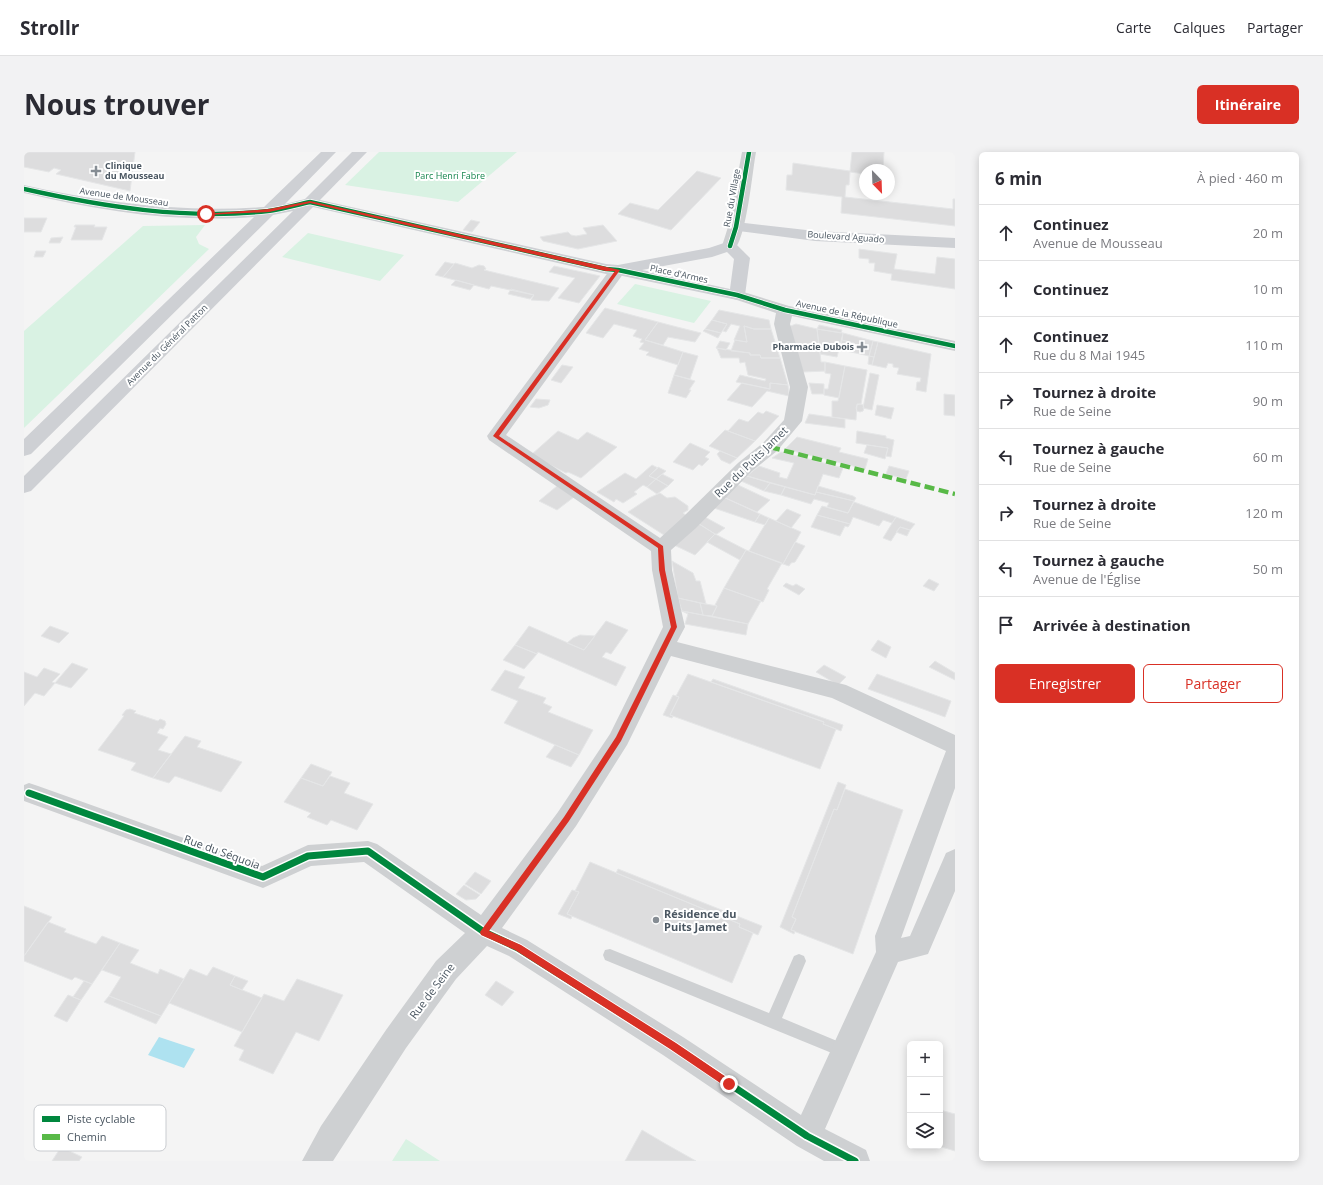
<!DOCTYPE html>
<html lang="fr">
<head>
<meta charset="utf-8">
<style>
  body { margin:0; font-family:"Open Sans",sans-serif; background:#f2f2f3; color:#2b2b33 }
  .controls { position:absolute; right:12px; bottom:12px; display:grid; overflow:hidden; border-radius:6px; box-shadow:0 2px 10px #0003 }
  .controls button { width:36px; height:36px; display:grid; place-items:center; padding:0; border:0; border-bottom:1px solid #e1e1e2; background:#fff; color:#2b2b33; font:20px sans-serif }
  .compass { position:absolute; left:835px; top:12px; width:36px; height:36px; border-radius:50%; background:#fff; box-shadow:0 2px 10px #0003; rotate:157deg }
  .stop { position:absolute; width:12px; height:12px; margin:-9px; border:3px solid #d93025; border-radius:50%; background:#fff }
  .stop.end { background:#d93025; border-color:#fff; box-shadow:0 1px 4px #0008 }
  .list { margin:0; padding:0; list-style:none }
  h2 { display:flex; justify-content:space-between; align-items:center; height:52px; margin:0; padding:0 16px; font-size:17px }
  h2 small { font-size:13px; font-weight:400; color:#7c7c81 }
  .list li { display:grid; grid-template-columns:26px 1fr auto; gap:12px; align-items:center; box-sizing:border-box; height:56px; padding:0 16px; border-top:1px solid #e1e1e2 }
  .list b { display:block; font-size:15px; white-space:nowrap }
  .list p { margin:0; font-size:13px; white-space:nowrap; color:#7c7c81 }
  .list em { font-size:13px; font-style:normal; color:#7c7c81 }
  .actions { display:flex; gap:8px; padding:12px 16px }
  .actions a { flex:1; padding:9px 0; border:1px solid #d93025; border-radius:6px; text-align:center; font-size:14px; color:#d93025 }
  .actions .main { background:#d93025; color:#fff }
  .icon { flex:none; width:22px; height:22px; fill:none; stroke:currentColor; stroke-width:2; stroke-linecap:round; stroke-linejoin:round }
  .map { position:relative; flex:none; width:931px; height:1009px; overflow:hidden; border-radius:6px }
  header { display:flex; align-items:center; gap:24px; box-sizing:border-box; height:56px; padding:0 20px; background:#fff; border-bottom:1px solid #e1e1e2 }
  header strong { font-size:19px }
  nav { display:flex; gap:22px; margin-inline-start:auto; font-size:14px }
  .intro { display:flex; align-items:center; justify-content:space-between; box-sizing:border-box; height:96px; padding:0 24px }
  h1 { margin:0; font-size:28px }
  .button { padding:10px 18px; border-radius:6px; background:#d93025; color:#fff; font-size:14px; font-weight:700 }
  main { display:flex; gap:24px; padding:0 24px }
  aside { flex:1; background:#fff; border-radius:6px; box-shadow:0 2px 10px #0003 }
  .map>svg:first-child { display:block }
</style>
</head>
<body>
<header>
<strong>Strollr</strong>
<nav><a>Carte</a><a>Calques</a><a>Partager</a></nav>
</header>
<div class="intro"><h1>Nous trouver</h1><a class="button">Itinéraire</a></div>
<main>
<div class="map">
<svg width="931" height="1009" viewBox="0 0 931 1009">
  <rect width="100%" height="100%" fill="#f4f4f4"/>
  <path fill="#d9f2e3" d="M355,0H493L434,50L321,33Z
    M181,73L172,85L175,92L185,97L0,276V179L119,74Z
    M284,81L380,103L356,129L258,105Z
    M611,132L687,149L670,171L593,152Z
    M382,987L416,1009H368Z"/>
  <path fill="#aee2f0" d="M135,885L171,897L160,916L124,903Z"/>
  <path fill="#ddddde" stroke="#e5e6e7" d="M0,0H111L106,39L32,22L37,18L30,16L25,20L0,15Z
    M828,0H860L859,18H841V22L826,20L825,33H822L821,45L929,57V47H931V74L817,61L818,45L762,38L763,23H768L769,11L826,19Z
    M673,19L697,26L647,78L594,62L606,51L634,58Z
    M0,66H23L17,80H0Z
    M447,68L456,70L448,80L439,78Z
    M51,73H71L70,75H83L78,88H47L52,75H50Z
    M579,73L593,89L554,97L519,89L516,85L544,80L547,83L552,84L563,82L559,76Z
    M39,85L36,91H25L27,86Z
    M835,97L873,102L870,117L911,122L913,105L931,107V137L867,128L868,122L850,119L851,111H845V107L835,106Z
    M12,99H22L19,105H10Z
    M421,110L430,112L419,125L411,123Z
    M431,111L448,116L455,113L460,114L462,117L460,118L535,136L525,149L507,148L510,143L467,134L465,137L419,125Z
    M530,114L558,120L576,124L555,151L534,146L551,126L525,120Z
    M432,128L450,133L446,138L427,133Z
    M487,137L510,143L506,147L484,142Z
    M581,156L634,170L621,188L659,200L654,213L622,203L625,200L615,197L620,191L616,190L618,187L609,184L613,178L590,172L579,186L562,181Z
    M695,158L745,168L747,177H730L720,174L723,190L710,188L716,174L707,172L702,180L699,179L703,172L688,168Z
    M688,168L703,172L697,181L681,177Z
    M634,170L653,175L677,181L671,190L644,185L639,193L621,188Z
    M772,172L793,177L797,210H801V219L779,220L764,175Z
    M795,173L818,178L817,181L793,177Z
    M720,174L730,177H747L756,206H737L736,203H726V201L707,199L711,188L723,190Z
    M681,177L697,181L694,186L679,179Z
    M793,177L819,181L813,205L796,202Z
    M819,181L849,189L845,204L827,200L830,191L818,188Z
    M818,188L830,191L827,200L816,198Z
    M696,189L706,191L702,198L692,196Z
    M849,189L854,190L850,205L845,204Z
    M854,190L907,202L902,240L892,238L893,230H896L897,226L873,222L875,216L869,215V212L864,211L862,216L848,213Z
    M693,196L726,201V203H736L737,206H756L764,233L746,231V237L712,230L716,223L741,229L742,227L724,223L721,210L716,211L715,206H697Z
    M659,200L674,204L666,227L650,223Z
    M845,204L850,205L848,213L844,212Z
    M801,210L821,214L815,246L800,243V237H804L807,222L801,221Z
    M538,213L549,215L537,231L527,228Z
    M821,214L843,218L837,252H833L832,268L808,265V249H814Z
    M846,221L855,223L848,258L839,256Z
    M650,223L671,229L665,238H667L662,246L644,241Z
    M718,231L746,237V231L764,233L765,244L743,239L728,255L703,248Z
    M785,231L800,232V242H788Z
    M920,242L931,243V264L920,263Z
    M512,247L526,248L524,253L515,256L506,255Z
    M832 256a4 4 0 1 1 8 0a4 4 0 1 1-8 0Z
    M853,253L870,256L867,267L851,263Z
    M742,259L755,264L731,289L704,279L715,267L724,270L734,260L739,262Z
    M785,262L821,267V276L781,271Z
    M701,278L704,279L731,289L713,306L685,294Z
    M534,279L554,288L563,280L593,295L557,326L544,320L542,321L507,303Z
    M833,279L862,284V286L870,288L867,305L862,304L864,296L832,291Z
    M773,285L817,296L815,300L844,307L841,317L761,297Z
    M666,291L686,300L681,305L685,307L678,314L675,312L669,318L649,310Z
    M843,293L864,296L861,307L840,301Z
    M696,299L713,306L706,312L697,308L693,302Z
    M757,300L819,316L815,326L799,322L791,343L723,324L735,314L756,321L755,325L763,327L770,311L748,306Z
    M628,313L634,316L625,324L632,327L623,335L619,333L610,340L613,342L599,351L592,347L590,350L573,340L601,321L612,327Z
    M865,314L885,319L882,327L862,322Z
    M634,315L642,319L632,327L625,324Z
    M638,322L650,328L644,334L632,327Z
    M723,324L746,331L740,339L717,329Z
    M632,327L644,334L633,342L623,335Z
    M746,331L761,335L757,343L740,339Z
    M712,332L746,348L733,360L697,344Z
    M533,334L550,345L533,358L515,349Z
    M794,334L829,344L832,346L830,349L792,340Z
    M761,335L791,343L792,340L830,349L824,361L803,355L805,351L790,347L787,352L757,343Z
    M636,341L643,346L651,345L664,354V358L659,361L663,364L640,383L604,360L625,346Z
    M697,344L736,362L731,370L687,355Z
    M830,350L872,365L868,371L859,368L855,374L829,365L826,372L793,363L798,354L824,361Z
    M763,357L777,363L767,376L752,369Z
    M736,362L745,366L741,373L731,370Z
    M793,363L826,372L824,375L821,374L816,384L787,375Z
    M679,364L701,376L693,382H691L672,370Z
    M872,365L891,372L886,378L876,375L867,389L859,386Z
    M745,366L777,380L759,412L725,399Z
    M672,370L691,382L671,403L650,393Z
    M876,375L886,378L883,384L872,380Z
    M691,382L722,398L716,408L683,390Z
    M771,390L781,394L771,410L767,411L765,414L759,412Z
    M722,398L758,411L743,437L745,438L739,450L700,436Z
    M648,409L669,421L672,429H676L682,452L654,446Z
    M905,427L915,432L910,439L899,434Z
    M762,431L769,434L772,432L781,437L775,443L759,434Z
    M700,436L737,449L724,472L688,464L693,454L691,453Z
    M654,446L676,451L679,463L658,459Z
    M676,451L693,454L688,464L679,463Z
    M658,459L724,472L722,483L661,472L664,462Z
    M582,469L604,478L587,502L582,500L578,505L602,515L592,534L514,500L513,502L491,493L505,474L560,498Z
    M26,474L45,481L35,491L17,484Z
    M556,483L571,484L560,498L543,491L549,486Z
    M854,488L867,495L862,506L847,498Z
    M491,493L513,502L500,517L479,508Z
    M911,509L931,521V528L905,515Z
    M48,511L64,517L47,536L31,531Z
    M800,513L822,525L814,533L792,520Z
    M20,516L36,522L28,530L31,531L20,544L11,541L0,554V520L13,525Z
    M481,518L501,525L494,536L522,546L519,551L528,555L524,560L569,578L555,603L480,571L494,549L467,538Z
    M664,522L800,570L799,572L812,577L796,617L646,563L655,545L652,544Z
    M853,522L927,549L921,565L844,537Z
    M689,527L819,573L817,579L799,572L800,570L687,530Z
    M649,543L655,545L646,563L649,564L648,566L639,563Z
    M106,557L112,559L110,561L134,569L136,567L141,569L142,572L139,577L136,576L133,581L144,585L134,598L147,602L129,626L107,618L112,611L74,598L100,564L98,563L102,558Z
    M161,584L177,589L173,595L218,610L197,640L151,624L145,631L129,626Z
    M531,593L555,603L547,615L522,605Z
    M287,612L308,620L299,634L277,626Z
    M306,624L326,631L320,641L349,652L333,678L307,668L303,673L283,665L287,661L260,650L277,626L299,634Z
    M814,630L822,633L813,658L810,657L768,765L772,767L767,778L771,779L770,782L756,775Z
    M821,637L879,658L829,802L767,778L772,767L768,765L810,657L813,658Z
    M566,710L716,772L715,775L729,781L708,831L543,762L555,740L551,739Z
    M594,717L738,774L734,783L715,775L716,772L592,721Z
    M451,720L467,729L457,742L441,732Z
    M440,733L456,743L452,747L442,748L432,742Z
    M548,738L555,740L543,762L548,764L547,767L534,762Z
    M0,754L28,765L0,804Z
    M24,770L42,777L40,780L72,792L78,784L96,791L68,832L51,825L48,828L0,809V804Z
    M96,791L115,798L106,811L134,822L136,817L160,827L137,864L85,844L97,825L78,818Z
    M189,815L211,824L206,833L238,846L218,880L145,851L166,817L183,824Z
    M211,824L224,829L218,838L206,833Z
    M273,827L319,843L295,889L272,880L249,922L215,908L220,898L210,894L240,842L260,849Z
    M60,829L68,832L57,848L49,845Z
    M472,829L490,840L478,854L461,843Z
    M44,843L57,848L43,870L30,864Z
    M85,844L137,864L132,872L80,850Z
    M916,958L931,962V999L914,994H916Z
    M618,978L640,991L672,1009H601Z
    M37,995L58,1005L55,1009H28Z"/>
  <g fill="none" stroke-linecap="round" stroke-linejoin="round">
    <path fill="#ced0d2" fill-rule="evenodd" d="M586,797L745,861L770,804L775,802L780,804L782,809L758,866L825,894L828,899L825,904L820,906L581,808L579,803L581,798Z"/>
    <path fill="#ced0d2" fill-rule="evenodd" d="M718,0H732C728,22 723,81 711,97L706,99L701,97L698,94L704,75Z
      M594,113L600,115L602,118L482,283L636,386L658,366L714,311L739,291L760,268L766,235L750,172L752,161L707,146L705,143L707,140L713,138L765,154L931,189V199L768,164L766,172L784,235L778,269L753,299L728,319L672,376L647,398L648,418L661,475L653,490L822,533L931,583V636L877,786L886,784L922,701L931,697V739L904,802L874,810L801,977L842,998L846,1009H800L773,994L639,903L485,804L463,794L432,827L382,896L309,1009H278L297,974L362,878L412,809L441,781L340,710L287,714L239,736L0,649V633L5,631L14,634L238,714L284,693L344,689L353,692L457,763L534,660L586,582L639,475L628,418L627,399L465,288L463,284L588,115ZM647,504L808,546L922,599L851,784L852,800L777,963L659,885L503,788L478,776L552,674L603,593Z"/>
    <path fill="#ced0d4" fill-rule="evenodd" d="M297,0H312L261,52L281,47L328,0H343L296,48L582,112L594,113L685,96L706,89L711,91L726,106L721,143L719,146L713,148L594,123L582,122L289,55L7,339L0,341V324L269,59L249,63L7,302L0,304V287L230,65C152,71 76,59 0,41V33C80,51 159,61 240,55ZM703,100L710,107L706,137L618,118L688,105Z
      M712,70L791,79L931,86V96L791,89L707,78L704,75L707,72Z"/>
    <path stroke="#58b947" stroke-width="4.5" stroke-dasharray="10 4.5" stroke-linecap="butt" d="M746,295L931,342"/>
    <defs>
      <path id="cycleway-far1" d="M0,37C80,55 162,68 244,59C258,57 272,53 286,50L582,117L594,118L713,143L761,158L931,194
        M706,94L712,75L725,0"/>
      <path id="cycleway" d="M5,641L239,725L284,704L344,699L460,780L494,796L649,894L783,984L831,1009"/>
    </defs>
    <use href="#cycleway-far1" stroke="#fff" stroke-width="6"/>
    <use href="#cycleway" stroke="#fff" stroke-width="10"/>
    <use href="#cycleway-far1" stroke="#00873e" stroke-width="4.5"/>
    <use href="#cycleway" stroke="#00873e" stroke-width="7"/>
  </g>
  <path fill="#d93025" d="M286,49L596,118L475,284L639,394L641,418L653,475L597,589L545,669L465,779L497,793L652,891L708,929L709,932L708,935H702L646,897L491,798L457,783L456,780L540,665L592,585L647,475L635,418L634,396L469,284L591,119H582L286,51L245,60L182,63L180,62L245,57Z"/>
  <g fill="#868d94" stroke="#fff" stroke-width="1.5">
    <path d="M70 13h4v4h4v4h-4v4h-4v-4h-4v-4h4z"/>
    <path d="M836 189h4v4h4v4h-4v4h-4v-4h-4v-4h4z"/>
    <circle cx="632" cy="768" r="4"/>
  </g>
  <g text-anchor="middle" stroke-width="4" stroke-linejoin="round" paint-order="stroke">
    <g font-size="9" font-weight="bold" fill="#4a5661" stroke="#fff" text-anchor="start">
      <text x="81" y="17">Clinique<tspan x="81" dy="10">du Mousseau</tspan></text>
      <text x="830" y="198" text-anchor="end">Pharmacie Dubois</text>
    </g>
    <g font-size="9" fill="#17864f" stroke="#fff">
      <text x="426" y="27">Parc Henri Fabre</text>
    </g>
    <g font-size="9" fill="#4a5661" stroke="#fff">
      <text transform="translate(100 45) rotate(8)" y="3">Avenue de Mousseau</text>
      <text transform="translate(708 46) rotate(-80)" y="3">Rue du Village</text>
      <text transform="translate(822 85) rotate(4)" y="3">Boulevard Aguado</text>
      <text transform="translate(655 122) rotate(12)" y="3">Place d'Armes</text>
      <text transform="translate(823 162) rotate(12)" y="3">Avenue de la République</text>
      <text transform="translate(143 193) rotate(-45)" y="3">Avenue du Général Patton</text>
    </g>
    <g font-size="11" fill="#4a5661" stroke="#fff">
      <text transform="translate(727 310) rotate(-44)" y="4">Rue du Puits Jamet</text>
      <text transform="translate(198 700) rotate(20)" y="4">Rue du Séquoia</text>
      <text transform="translate(408 839) rotate(-53)" y="4">Rue de Seine</text>
    </g>
    <g font-size="11" font-weight="bold" fill="#4a5661" stroke="#fff" text-anchor="start">
      <text x="640" y="766">Résidence du<tspan x="640" dy="13">Puits Jamet</tspan></text>
    </g>
  </g>
  <rect x="10" y="953" width="132" height="46" rx="6" fill="#fff" stroke="#c9ccd0" stroke-width="1"/>
  <rect x="18" y="964" width="18" height="6" fill="#00873e"/>
  <rect x="18" y="982" width="18" height="6" fill="#58b947"/>
  <g font-size="11" fill="#4a5661">
    <text x="43" y="971">Piste cyclable</text>
    <text x="43" y="989">Chemin</text>
  </g>
</svg>
<div class="controls">
<button>+</button>
<button>−</button>
<button><svg class="icon" aria-label="layers" viewBox="0 0 24 24"><path d="M12 4l9 5-9 5-9-5zM3 14l9 5 9-5"/></svg></button>
</div>
<svg class="compass" viewBox="-18 -18 36 36"><path d="M0-13l5 13h-10z" fill="#e53935"/><path d="M0 13l5-13h-10z" fill="#7c7c81"/></svg>
<div class="stop" style="left:182px;top:62px"></div>
<div class="stop end" style="left:705px;top:932px"></div>
</div>
<aside>
<h2>6 min<small>À pied · 460 m</small></h2>
<ul class="list">
<li><svg class="icon" aria-label="ahead" viewBox="0 0 24 24"><path d="M12 20V5M6 11l6-6 6 6"/></svg><div><b>Continuez</b><p>Avenue de Mousseau</p></div><em>20 m</em></li>
<li><svg class="icon" aria-label="ahead" viewBox="0 0 24 24"><path d="M12 20V5M6 11l6-6 6 6"/></svg><div><b>Continuez</b></div><em>10 m</em></li>
<li><svg class="icon" aria-label="ahead" viewBox="0 0 24 24"><path d="M12 20V5M6 11l6-6 6 6"/></svg><div><b>Continuez</b><p>Rue du 8 Mai 1945</p></div><em>110 m</em></li>
<li><svg class="icon" aria-label="right" viewBox="0 0 24 24"><path d="M7 20v-9h11M14 6l5 5-5 5"/></svg><div><b>Tournez à droite</b><p>Rue de Seine</p></div><em>90 m</em></li>
<li><svg class="icon" aria-label="left" viewBox="0 0 24 24"><path d="M17 20v-9H6M10 6l-5 5 5 5"/></svg><div><b>Tournez à gauche</b><p>Rue de Seine</p></div><em>60 m</em></li>
<li><svg class="icon" aria-label="right" viewBox="0 0 24 24"><path d="M7 20v-9h11M14 6l5 5-5 5"/></svg><div><b>Tournez à droite</b><p>Rue de Seine</p></div><em>120 m</em></li>
<li><svg class="icon" aria-label="left" viewBox="0 0 24 24"><path d="M17 20v-9H6M10 6l-5 5 5 5"/></svg><div><b>Tournez à gauche</b><p>Avenue de l'Église</p></div><em>50 m</em></li>
<li><svg class="icon" aria-label="arrive" viewBox="0 0 24 24"><path d="M6 21V4h12l-3 4 3 4H6"/></svg><div><b>Arrivée à destination</b></div></li>
</ul>
<div class="actions"><a class="main">Enregistrer</a><a>Partager</a></div>
</aside>
</main>
</body>
</html>
